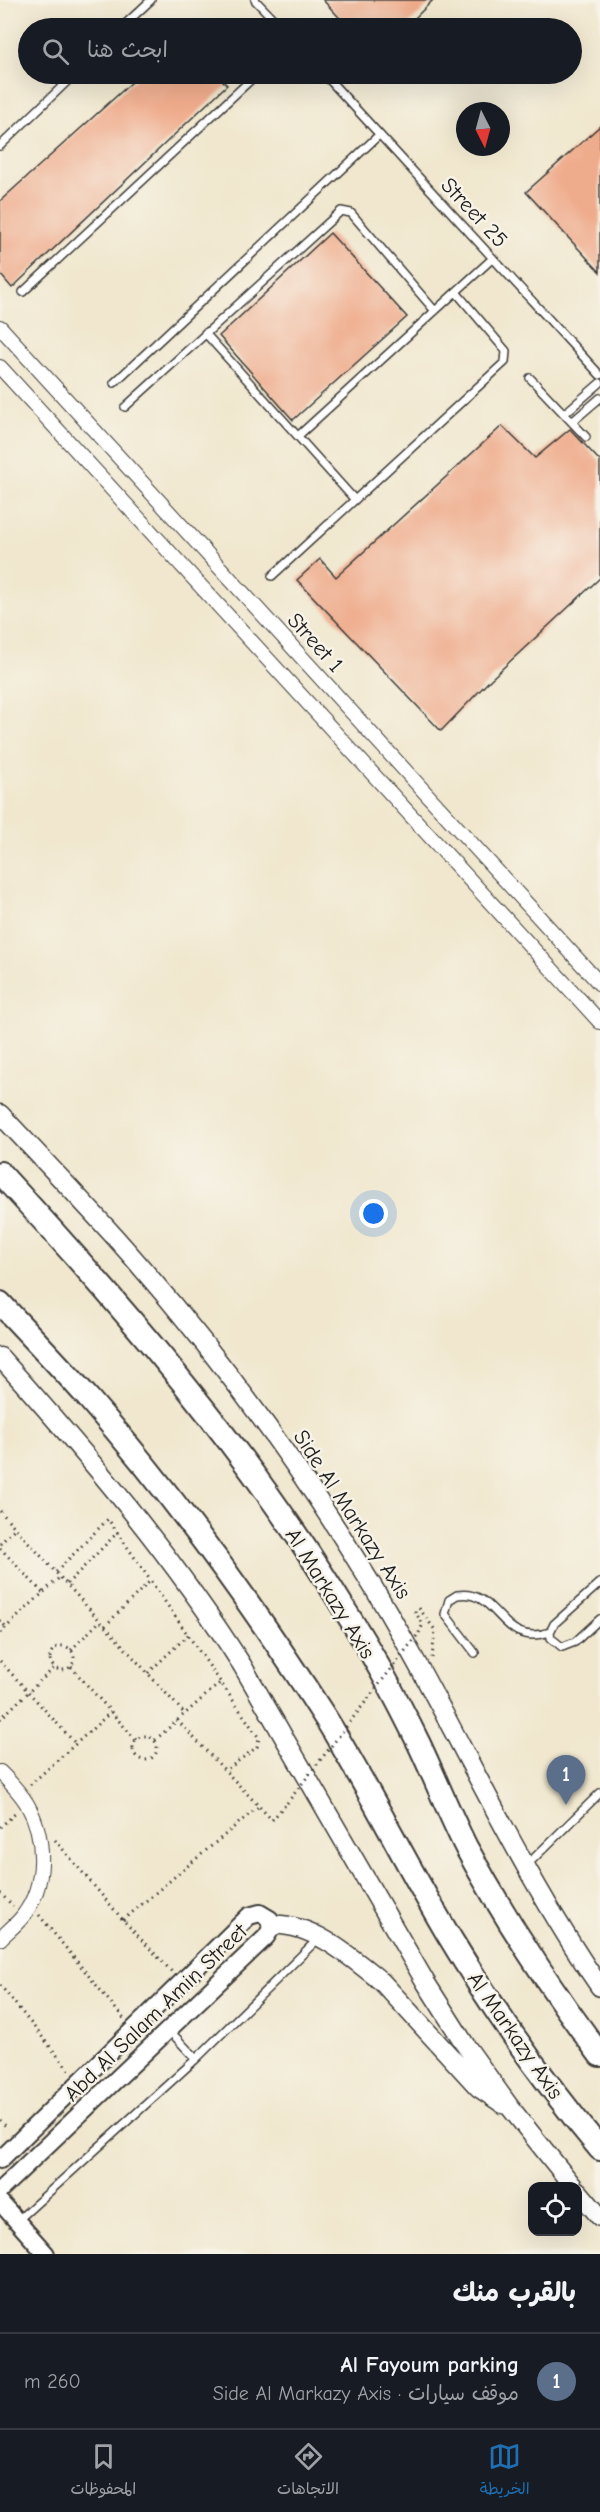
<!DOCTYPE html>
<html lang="ar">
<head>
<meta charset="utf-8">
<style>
  body { margin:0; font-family:"Comic Neue","Playpen Sans Arabic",sans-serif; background:#242831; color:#f1f3f6; direction:rtl }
  .controls { position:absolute; right:18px; bottom:18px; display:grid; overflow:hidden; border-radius:12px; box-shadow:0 6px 24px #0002 }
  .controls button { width:54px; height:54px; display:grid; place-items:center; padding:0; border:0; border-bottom:2px solid #363941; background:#171b24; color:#f1f3f6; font:30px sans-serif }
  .compass { position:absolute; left:456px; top:102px; width:54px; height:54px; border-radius:50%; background:#171b24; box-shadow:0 6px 24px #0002; rotate:174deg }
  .you { position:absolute; left:374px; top:1214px; width:21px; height:21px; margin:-15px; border:4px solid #fff; border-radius:50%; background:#1a73e8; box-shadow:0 0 0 9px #1a73e833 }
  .badge { display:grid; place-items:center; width:39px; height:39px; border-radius:50%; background:#1f6fb2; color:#fff; font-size:20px; font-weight:700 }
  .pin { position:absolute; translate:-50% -50px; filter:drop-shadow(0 2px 3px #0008) }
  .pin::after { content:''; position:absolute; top:32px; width:21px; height:18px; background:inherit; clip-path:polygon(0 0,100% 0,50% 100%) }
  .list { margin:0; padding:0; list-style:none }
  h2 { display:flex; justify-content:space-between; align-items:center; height:78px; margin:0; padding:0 24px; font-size:26px }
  h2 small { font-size:20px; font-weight:400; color:#9ea1a6 }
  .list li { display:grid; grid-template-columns:39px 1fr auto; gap:18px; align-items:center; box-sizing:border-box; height:96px; padding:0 24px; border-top:2px solid #363941 }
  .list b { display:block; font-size:22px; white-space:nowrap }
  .list p { margin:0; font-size:20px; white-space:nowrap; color:#9ea1a6 }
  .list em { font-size:20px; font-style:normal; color:#9ea1a6 }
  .icon { flex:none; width:33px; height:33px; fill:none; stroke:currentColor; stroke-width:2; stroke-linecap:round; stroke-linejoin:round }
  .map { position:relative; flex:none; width:600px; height:2254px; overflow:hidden; direction:ltr }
  .search { position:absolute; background:#171b24; box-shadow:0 6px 24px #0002; left:18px; right:18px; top:18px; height:66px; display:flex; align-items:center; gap:15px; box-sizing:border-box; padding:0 21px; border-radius:33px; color:#9ea1a6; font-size:22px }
  .sheet { height:174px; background:#171b24 }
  nav { display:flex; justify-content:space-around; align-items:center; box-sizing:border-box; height:84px; border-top:2px solid #363941; background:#171b24; font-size:16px; color:#9ea1a6 }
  nav a { display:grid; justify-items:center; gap:3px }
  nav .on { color:#1f6fb2 }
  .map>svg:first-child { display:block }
</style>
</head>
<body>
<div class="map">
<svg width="600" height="2254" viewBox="0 0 600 2254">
  <rect width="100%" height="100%" fill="#f7f3e8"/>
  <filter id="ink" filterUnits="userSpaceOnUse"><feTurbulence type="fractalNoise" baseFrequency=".0167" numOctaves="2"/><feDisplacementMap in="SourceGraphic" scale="12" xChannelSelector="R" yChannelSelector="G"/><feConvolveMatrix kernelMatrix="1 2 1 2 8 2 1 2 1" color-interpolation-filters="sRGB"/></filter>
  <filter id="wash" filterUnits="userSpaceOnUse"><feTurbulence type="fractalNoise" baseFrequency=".008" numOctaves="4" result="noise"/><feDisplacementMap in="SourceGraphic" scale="24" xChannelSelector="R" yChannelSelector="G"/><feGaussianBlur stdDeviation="1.35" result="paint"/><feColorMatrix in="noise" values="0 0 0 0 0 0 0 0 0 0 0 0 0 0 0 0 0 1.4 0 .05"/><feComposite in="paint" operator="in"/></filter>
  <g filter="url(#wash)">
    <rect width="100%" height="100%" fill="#f0e7ce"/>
    <g id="blocks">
      <path fill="#efac8c" d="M323,0H433L405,28H349Z
        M141,74H216L227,85L12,288L0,274V201Z
        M600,126V272L526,192Z
        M330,233L407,317L293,420L219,336Z
        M502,426L535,458L570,429L600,461V578L490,680L441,731L297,580L320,559L336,577Z"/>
    </g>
  </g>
  <g filter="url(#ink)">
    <use href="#blocks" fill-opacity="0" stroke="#3c3a37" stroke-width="1.5"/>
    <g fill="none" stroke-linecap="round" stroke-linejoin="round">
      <defs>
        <path id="service" d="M255,0L282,28
          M121,28L151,0
          M324,74L600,375
          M0,146L75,74
          M23,292L257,74
          M205,333L355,500
          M530,378L586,437
          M114,383L379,135
          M125,407L341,211L351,213L435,311
          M564,414L600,383
          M572,422L600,398
          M298,436L493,258
          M272,576L505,362L506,351L456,292
          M600,1583L554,1624L550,1632L551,1638L562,1647L575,1642L600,1619
          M475,1653L445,1614L449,1600L457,1595C500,1588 499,1649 550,1632
          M527,1865L600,1793
          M169,2030L196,2059
          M17,2221L196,2059L319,1938"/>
        <path id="minor" d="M0,327L600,984
          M0,367L600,1022
          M0,1772C10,1782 20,1792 27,1804C46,1837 47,1885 23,1916C17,1924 7,1932 0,1939"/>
        <path id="tertiary" d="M0,2160L249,1916L260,1913L270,1919L271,1929L266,1937L0,2190
          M0,2202L46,2254"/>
        <path id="secondary" d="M0,1114C38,1154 76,1194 113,1235C205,1338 290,1451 362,1569C447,1705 509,1855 600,1987
          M0,1357C87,1454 172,1555 242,1665L426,1983L466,2046L509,2106L573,2186
          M271,1925C312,1922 352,1958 382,1982L478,2087L503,2104
          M578,2191L600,2217"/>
        <path id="trunk" d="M0,1173C126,1310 249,1452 346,1612C373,1654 397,1699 419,1744C435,1778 449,1813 466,1847C505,1919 551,1989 600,2055
          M0,1303C30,1335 60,1366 89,1399C177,1500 256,1609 328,1722C371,1792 407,1866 449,1936C494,2011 544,2082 600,2149"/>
      </defs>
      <use href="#service" stroke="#3c3a37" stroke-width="10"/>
      <use href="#minor" stroke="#3c3a37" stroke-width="16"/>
      <use href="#tertiary" stroke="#3c3a37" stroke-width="20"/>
      <use href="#secondary" stroke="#3c3a37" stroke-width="21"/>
      <use href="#trunk" stroke="#3c3a37" stroke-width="26"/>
      <path stroke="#3c3a37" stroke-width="3" stroke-dasharray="1.5 4.5" stroke-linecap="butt" d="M0,1511L184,1713
        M0,1544L15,1528
        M0,1548L43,1593
        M56,1572L108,1519L259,1738L257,1747L225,1771
        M67,1584L118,1532
        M0,1620L6,1627
        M105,1626L151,1580
        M0,1633L60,1577
        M419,1633L423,1624L415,1612L419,1608L435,1630L432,1658
        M50 1658a12 12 0 1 1 24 0a12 12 0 1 1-24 0Z
        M71,1650L100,1621
        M0,1661L75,1743
        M71,1667L136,1740
        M148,1673L189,1634
        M0,1719L54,1668
        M177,1720L272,1820L287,1803
        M133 1748a12 12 0 1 1 24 0a12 12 0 1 1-24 0Z
        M155,1740L221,1682
        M30,1785L111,1712
        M0,1827L17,1812
        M55,1840L123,1920L172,1972
        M0,1893L13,1906
        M39,1915L124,2019
        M123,1920L258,1807
        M0,1985L69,2070
        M0,2120L8,2129"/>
      <use href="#service" stroke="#fff" stroke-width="7"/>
      <use href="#minor" stroke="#fff" stroke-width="14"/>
      <use href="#tertiary" stroke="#fff" stroke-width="16"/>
      <use href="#secondary" stroke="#fff" stroke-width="18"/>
      <use href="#trunk" stroke="#fff" stroke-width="22"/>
      <path stroke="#3c3a37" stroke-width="3" stroke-dasharray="1.5 4.5" stroke-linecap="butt" d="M287,1803L419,1633"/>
    </g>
  </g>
  <g text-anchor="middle" stroke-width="5" stroke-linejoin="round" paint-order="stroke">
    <g font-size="22" fill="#1c1c1c" stroke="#f7f3e8">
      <text transform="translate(475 212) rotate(47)" y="8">Street 25</text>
      <text transform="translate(316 642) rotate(48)" y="8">Street 1</text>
      <text transform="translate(353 1514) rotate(57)" y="8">Side Al Markazy Axis</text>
      <text transform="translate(331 1593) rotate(58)" y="8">Al Markazy Axis</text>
      <text transform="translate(155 2012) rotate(-44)" y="8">Abd Al Salam Amin Street</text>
      <text transform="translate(516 2035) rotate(55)" y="8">Al Markazy Axis</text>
    </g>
  </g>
</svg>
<div class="controls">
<button><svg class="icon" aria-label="locate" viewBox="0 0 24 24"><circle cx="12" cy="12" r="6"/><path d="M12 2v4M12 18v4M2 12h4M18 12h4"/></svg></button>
</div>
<svg class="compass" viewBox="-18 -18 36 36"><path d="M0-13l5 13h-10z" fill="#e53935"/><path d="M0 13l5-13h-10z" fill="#9ea1a6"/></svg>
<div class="you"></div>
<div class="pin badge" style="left:566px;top:1805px;background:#5c6f8a">1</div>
<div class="search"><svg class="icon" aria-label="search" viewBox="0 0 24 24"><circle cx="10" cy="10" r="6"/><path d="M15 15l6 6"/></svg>ابحث هنا</div>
</div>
<section class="sheet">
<h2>بالقرب منك<small></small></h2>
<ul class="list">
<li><span class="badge" style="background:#5c6f8a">1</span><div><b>Al Fayoum parking</b><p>موقف سيارات · Side Al Markazy Axis</p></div><em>260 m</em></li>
</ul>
</section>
<nav>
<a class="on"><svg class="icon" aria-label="map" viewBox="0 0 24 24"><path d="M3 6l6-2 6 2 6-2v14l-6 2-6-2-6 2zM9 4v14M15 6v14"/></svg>الخريطة</a>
<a><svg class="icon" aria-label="directions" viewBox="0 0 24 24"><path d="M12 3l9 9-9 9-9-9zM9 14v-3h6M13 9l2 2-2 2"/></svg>الاتجاهات</a>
<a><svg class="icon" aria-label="saved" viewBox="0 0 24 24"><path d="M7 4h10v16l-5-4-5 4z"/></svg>المحفوظات</a>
</nav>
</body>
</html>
